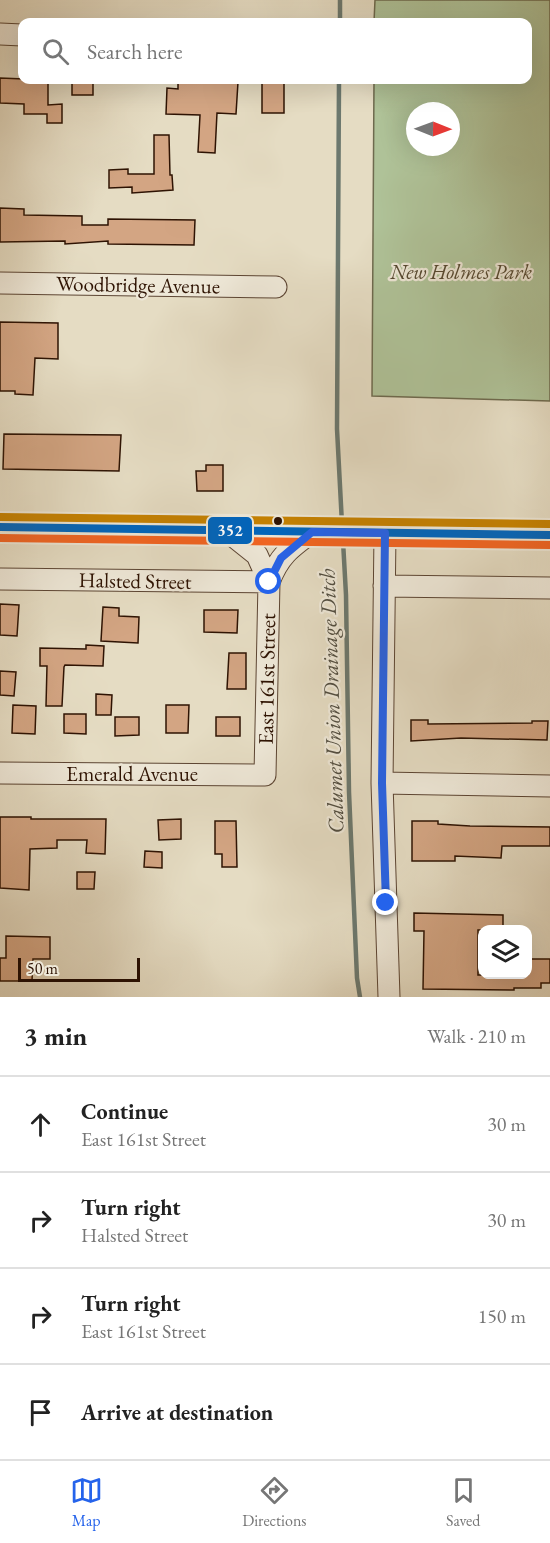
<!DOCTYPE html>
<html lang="en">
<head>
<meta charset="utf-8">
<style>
  body { margin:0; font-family:"EB Garamond",serif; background:#f2f2f2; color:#222 }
  .controls { position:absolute; right:18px; bottom:18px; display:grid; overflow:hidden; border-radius:12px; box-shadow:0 6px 24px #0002 }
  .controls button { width:54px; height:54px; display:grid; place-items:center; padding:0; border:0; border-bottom:2px solid #e0e0e0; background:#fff; color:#222; font:30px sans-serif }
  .compass { position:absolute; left:406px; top:102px; width:54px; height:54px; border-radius:50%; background:#fff; box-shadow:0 6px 24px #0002; rotate:91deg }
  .scale { position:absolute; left:18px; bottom:15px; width:122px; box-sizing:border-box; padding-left:6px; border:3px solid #2e1303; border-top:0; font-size:16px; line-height:21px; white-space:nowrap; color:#2e1303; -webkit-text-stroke:4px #eee8d8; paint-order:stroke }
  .stop { position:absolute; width:18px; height:18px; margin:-14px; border:4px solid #2563eb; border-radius:50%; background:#fff }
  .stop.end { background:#2563eb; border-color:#fff; box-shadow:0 2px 6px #0008 }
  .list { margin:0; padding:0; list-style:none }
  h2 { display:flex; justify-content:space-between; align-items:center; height:78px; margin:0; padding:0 24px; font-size:26px }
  h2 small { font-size:20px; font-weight:400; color:#767676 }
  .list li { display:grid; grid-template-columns:39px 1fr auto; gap:18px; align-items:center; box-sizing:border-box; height:96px; padding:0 24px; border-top:2px solid #e0e0e0 }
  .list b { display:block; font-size:22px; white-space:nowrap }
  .list p { margin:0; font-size:20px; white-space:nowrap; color:#767676 }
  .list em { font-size:20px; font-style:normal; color:#767676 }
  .icon { flex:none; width:33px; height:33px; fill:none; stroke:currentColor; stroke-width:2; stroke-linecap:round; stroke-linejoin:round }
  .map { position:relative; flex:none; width:550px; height:997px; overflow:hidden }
  .search { position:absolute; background:#fff; box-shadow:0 6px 24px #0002; left:18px; right:18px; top:18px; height:66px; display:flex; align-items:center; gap:15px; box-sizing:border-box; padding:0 21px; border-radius:12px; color:#767676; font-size:22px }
  .sheet { height:462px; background:#fff }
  nav { display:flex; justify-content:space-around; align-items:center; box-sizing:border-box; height:84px; border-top:2px solid #e0e0e0; background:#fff; font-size:16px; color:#767676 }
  nav a { display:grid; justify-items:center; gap:3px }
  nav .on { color:#2563eb }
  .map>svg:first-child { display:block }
</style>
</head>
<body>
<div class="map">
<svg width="550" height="997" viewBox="0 0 550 997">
  <rect width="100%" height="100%" fill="#e5dcc3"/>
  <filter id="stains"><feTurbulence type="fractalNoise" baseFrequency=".00333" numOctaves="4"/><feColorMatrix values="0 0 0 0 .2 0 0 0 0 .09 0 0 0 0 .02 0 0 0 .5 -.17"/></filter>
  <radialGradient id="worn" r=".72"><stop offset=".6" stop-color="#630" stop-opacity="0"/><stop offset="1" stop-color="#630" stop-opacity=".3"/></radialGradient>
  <path fill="#afc298" stroke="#6e6a4e" stroke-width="1.5" fill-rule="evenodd" d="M375,0H550V401L372,396L374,80H528V22H374ZM415,111H451V147H415Z"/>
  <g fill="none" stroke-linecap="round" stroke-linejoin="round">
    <path stroke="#6c786e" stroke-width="4.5" d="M340,22V0
      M339,80L337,429L342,524
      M343,541L346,595L349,792L357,978L360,997"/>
  </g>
  <path fill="#d3a583" stroke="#2e1303" stroke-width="1.5" d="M0,78L48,80V105L62,104V123H47V114H24V104L0,103Z
    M72,80H93V95H72Z
    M178,80L238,82L236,114L217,113L215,153L198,152L200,115L166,114L167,88L178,89Z
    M284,82V113H262V82Z
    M154,135H169L170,175H172L173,190L132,193V187L109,188V170L128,169V174H154Z
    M0,208L24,209V215L82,216V225H108V219L195,220L194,245L108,244V241L65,244V241L0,242Z
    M0,322L58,323V359L35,358L33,395L15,394V391H0Z
    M4,434L121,435L119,471L3,469Z
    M206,465H223V491H197L196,471H206Z
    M0,604L19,605L17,636L0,635Z
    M103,607L119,608V616L139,617L138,643L101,641Z
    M204,610H238L237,633L204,632Z
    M86,645L104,646L103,666L65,665L64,667L62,706H46L47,666H40V648L86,649Z
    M229,653H246V689H227Z
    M0,671L16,672L14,696L0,695Z
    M96,694L112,695L111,715H96Z
    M13,705L36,706L35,734L12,733Z
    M166,705H189L188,733H166Z
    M64,714H86V734L64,733Z
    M115,717H139V735L115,736Z
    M216,717H240V736H216Z
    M411,720H428V724L532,723V721H548L547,740L461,738L411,741Z
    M0,817H31V819H106L105,854L86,853L87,840H57V848L30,849L29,890L0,888Z
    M181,819V839L159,840L158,820Z
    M215,821H236L237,867H222V854H215Z
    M412,821H438V824L470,826L550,827V846H502L501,858L455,856V861H412Z
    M145,851L162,852V868L144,867Z
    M77,872H95L94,889H77Z
    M414,913L503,915V930H478V975H528V959H550V983H541V988H514V990L423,989L424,931H414Z
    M6,936L50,937V959H33L32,981H0V958H6Z"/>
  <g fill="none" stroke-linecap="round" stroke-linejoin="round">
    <defs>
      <path id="minor" d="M0,34L22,35
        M0,283L276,287
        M227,531L257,555L269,582
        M385,533L382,783L389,997
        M0,579L269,582
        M384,586L550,588
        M0,773L265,775L269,582C279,556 290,548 312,532
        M382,783L550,786"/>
      <path id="major" d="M0,527L550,535"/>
    </defs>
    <use href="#minor" stroke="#5c4533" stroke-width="23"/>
    <use href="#major" stroke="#2e1303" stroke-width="28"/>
    <use href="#minor" stroke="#eee8d8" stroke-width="21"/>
    <use href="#major" stroke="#e5dcc3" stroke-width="26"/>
    <defs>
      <path id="bus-1" d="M0,527L550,535"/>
      <path id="bus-2" d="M0,538L550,545"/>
      <path id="bus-3" d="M0,517L550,524"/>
    </defs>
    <use href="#bus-1" stroke="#eee8d8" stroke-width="12"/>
    <use href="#bus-2" stroke="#eee8d8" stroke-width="12"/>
    <use href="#bus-3" stroke="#eee8d8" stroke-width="12"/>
    <use href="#bus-1" stroke="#0065bd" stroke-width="8"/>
    <use href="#bus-2" stroke="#f26522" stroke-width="8"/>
    <use href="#bus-3" stroke="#c58101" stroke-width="8"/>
  </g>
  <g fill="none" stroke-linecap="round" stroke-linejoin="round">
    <path stroke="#2563eb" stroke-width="8" d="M269,582L281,558L312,532L385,533L382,783L386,903"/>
  </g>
  <circle fill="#2e1303" stroke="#eee8d8" stroke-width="2" cx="278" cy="521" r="5"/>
  <g text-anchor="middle" stroke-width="4.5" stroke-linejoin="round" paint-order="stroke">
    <g font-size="21" font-style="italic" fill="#554830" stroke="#eee8d8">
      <text x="461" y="279">New Holmes Park</text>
    </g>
    <g font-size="21" fill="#2e1303" stroke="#eee8d8">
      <text transform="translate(138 285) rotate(1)" y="7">Woodbridge Avenue</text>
      <text transform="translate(135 581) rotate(1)" y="7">Halsted Street</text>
      <text transform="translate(267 679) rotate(-89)" y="7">East 161st Street</text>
      <text x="132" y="781">Emerald Avenue</text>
    </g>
    <g font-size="22" font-style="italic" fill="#524e41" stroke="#eee8d8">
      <text transform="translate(331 701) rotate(-92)" y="8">Calumet Union Drainage Ditch</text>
    </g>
  </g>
  <rect stroke="#eee8d8" stroke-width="2" x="207" y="516" width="46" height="29" rx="6" fill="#0065bd"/>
  <g font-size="16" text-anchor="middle" font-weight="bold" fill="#fff">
    <text x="230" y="536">352</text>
  </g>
  <rect width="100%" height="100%" filter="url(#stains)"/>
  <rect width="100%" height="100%" fill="url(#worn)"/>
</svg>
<div class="controls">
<button><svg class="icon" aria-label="layers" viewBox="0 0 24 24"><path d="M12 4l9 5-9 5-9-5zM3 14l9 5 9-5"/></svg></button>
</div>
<svg class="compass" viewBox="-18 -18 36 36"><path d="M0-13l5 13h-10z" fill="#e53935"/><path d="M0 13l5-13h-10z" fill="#767676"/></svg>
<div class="scale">50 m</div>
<div class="stop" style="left:269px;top:582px"></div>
<div class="stop end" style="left:386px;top:903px"></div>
<div class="search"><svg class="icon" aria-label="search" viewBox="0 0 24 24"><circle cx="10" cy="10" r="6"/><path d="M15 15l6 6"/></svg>Search here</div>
</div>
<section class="sheet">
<h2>3 min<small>Walk · 210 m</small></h2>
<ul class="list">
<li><svg class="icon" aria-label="ahead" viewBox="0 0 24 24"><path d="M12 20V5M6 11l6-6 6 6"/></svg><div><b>Continue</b><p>East 161st Street</p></div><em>30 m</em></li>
<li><svg class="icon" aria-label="right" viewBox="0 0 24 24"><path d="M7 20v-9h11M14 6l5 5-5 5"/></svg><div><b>Turn right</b><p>Halsted Street</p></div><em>30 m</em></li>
<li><svg class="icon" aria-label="right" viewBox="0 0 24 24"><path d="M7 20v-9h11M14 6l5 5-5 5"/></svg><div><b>Turn right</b><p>East 161st Street</p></div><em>150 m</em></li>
<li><svg class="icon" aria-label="arrive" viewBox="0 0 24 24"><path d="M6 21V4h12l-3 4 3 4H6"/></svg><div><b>Arrive at destination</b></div></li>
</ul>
</section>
<nav>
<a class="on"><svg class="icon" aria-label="map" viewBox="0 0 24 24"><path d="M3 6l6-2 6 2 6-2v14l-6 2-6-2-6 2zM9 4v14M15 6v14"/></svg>Map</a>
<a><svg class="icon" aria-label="directions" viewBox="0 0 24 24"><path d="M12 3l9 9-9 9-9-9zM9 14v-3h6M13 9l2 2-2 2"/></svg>Directions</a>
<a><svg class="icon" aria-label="saved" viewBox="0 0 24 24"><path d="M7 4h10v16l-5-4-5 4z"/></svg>Saved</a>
</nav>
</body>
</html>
